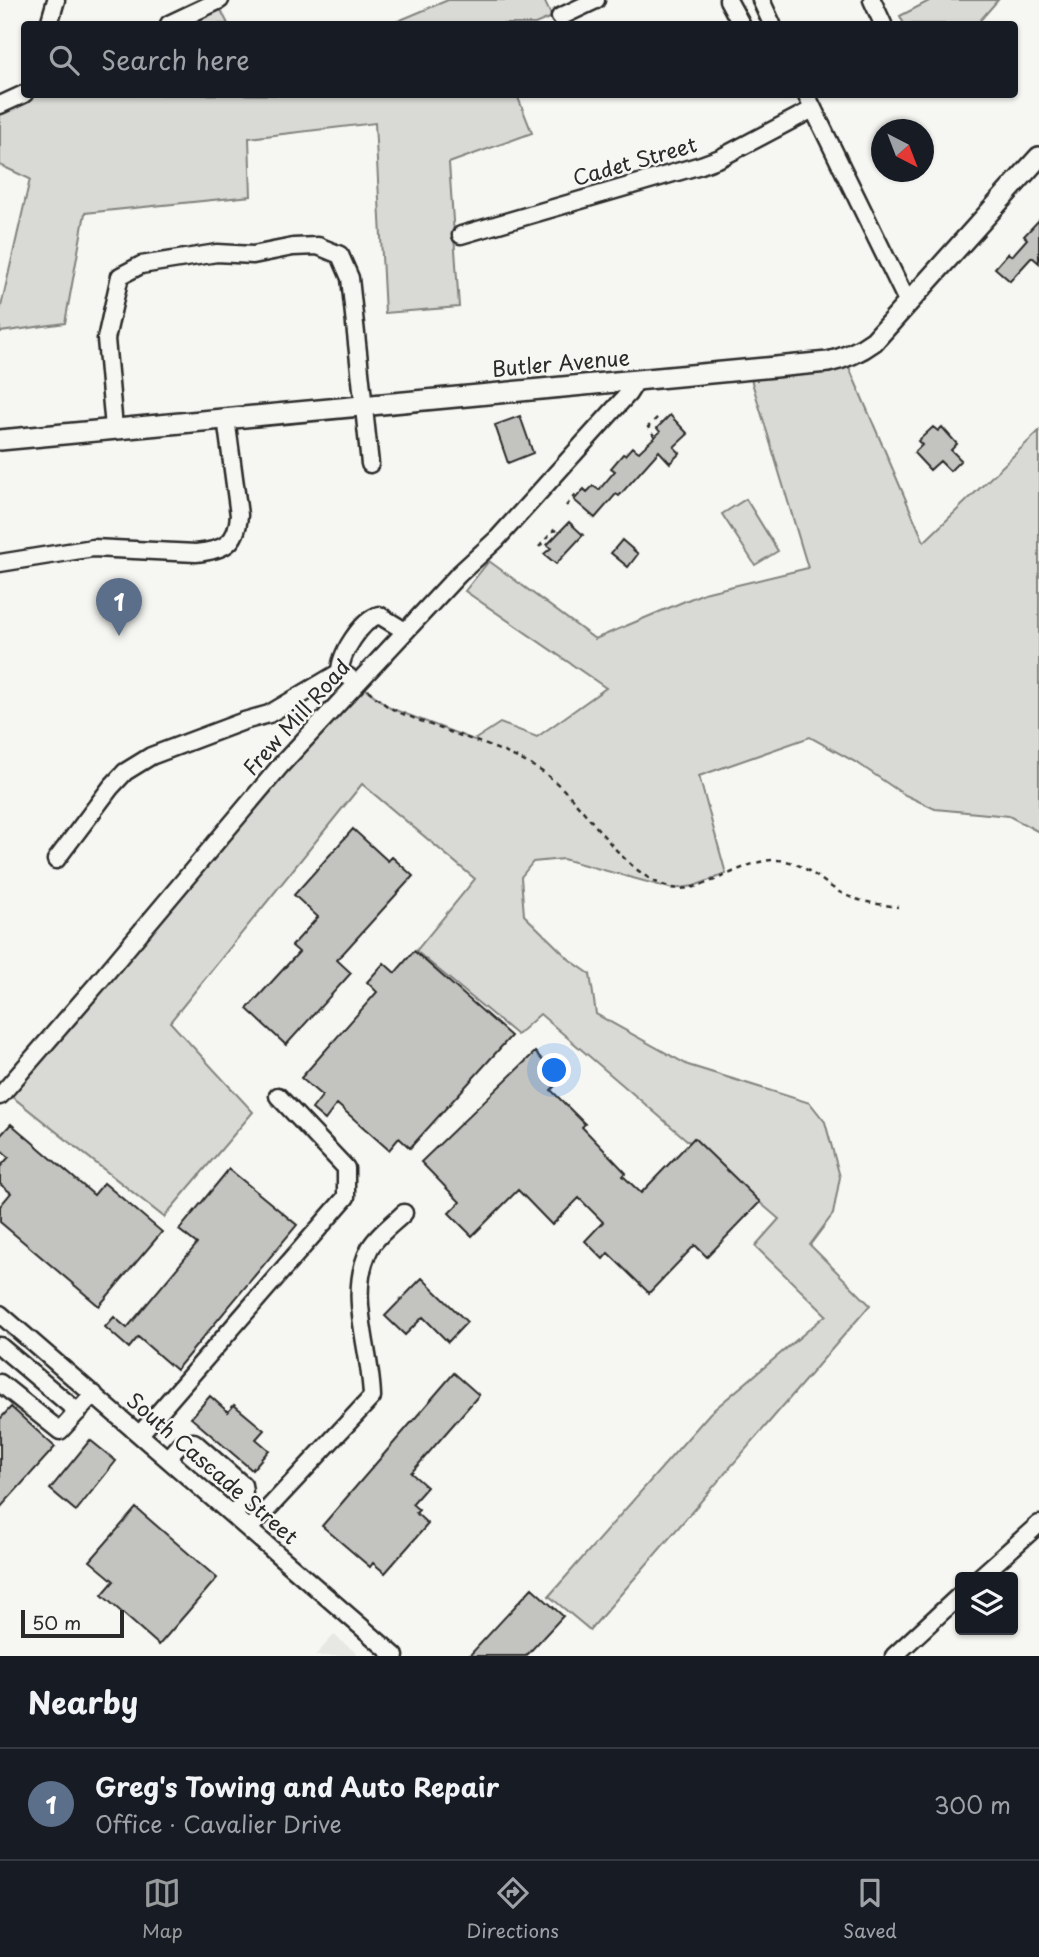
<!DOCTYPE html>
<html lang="en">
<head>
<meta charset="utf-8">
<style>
  body { margin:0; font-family:"Playpen Sans",sans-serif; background:#242831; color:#f1f3f6 }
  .controls { position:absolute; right:21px; bottom:21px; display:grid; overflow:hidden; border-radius:7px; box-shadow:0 2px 5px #0004 }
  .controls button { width:63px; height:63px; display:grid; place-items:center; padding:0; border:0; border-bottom:2px solid #363941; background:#171b24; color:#f1f3f6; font:35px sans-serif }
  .compass { position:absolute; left:871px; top:119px; width:63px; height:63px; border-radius:50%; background:#171b24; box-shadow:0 2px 5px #0004; rotate:138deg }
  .scale { position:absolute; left:21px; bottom:18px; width:103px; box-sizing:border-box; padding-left:7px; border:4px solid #2b2b2b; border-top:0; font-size:19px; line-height:24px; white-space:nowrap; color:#2b2b2b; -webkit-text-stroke:5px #f6f6f2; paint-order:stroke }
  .you { position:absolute; left:555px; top:1071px; width:24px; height:24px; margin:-18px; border:5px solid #fff; border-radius:50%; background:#1a73e8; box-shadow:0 0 0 10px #1a73e833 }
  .badge { display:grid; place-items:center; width:46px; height:46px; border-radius:50%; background:#98999b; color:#fff; font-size:23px; font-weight:700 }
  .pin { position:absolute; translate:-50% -58px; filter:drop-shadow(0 2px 4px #0008) }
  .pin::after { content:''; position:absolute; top:37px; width:24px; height:21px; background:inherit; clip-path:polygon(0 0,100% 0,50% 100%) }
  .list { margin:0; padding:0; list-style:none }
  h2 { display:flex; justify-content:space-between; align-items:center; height:91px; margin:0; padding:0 28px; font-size:30px }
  h2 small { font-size:23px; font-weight:400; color:#9ea1a6 }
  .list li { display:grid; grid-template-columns:46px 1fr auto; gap:21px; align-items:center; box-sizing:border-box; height:112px; padding:0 28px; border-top:2px solid #363941 }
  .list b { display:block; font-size:26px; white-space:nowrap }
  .list p { margin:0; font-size:23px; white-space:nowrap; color:#9ea1a6 }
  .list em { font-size:23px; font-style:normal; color:#9ea1a6 }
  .icon { flex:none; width:38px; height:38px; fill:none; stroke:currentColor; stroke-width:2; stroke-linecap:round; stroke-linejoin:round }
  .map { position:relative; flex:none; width:1039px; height:1656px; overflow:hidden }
  .search { position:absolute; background:#171b24; box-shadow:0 2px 5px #0004; left:21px; right:21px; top:21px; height:77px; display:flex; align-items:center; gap:18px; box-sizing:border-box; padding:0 24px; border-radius:7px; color:#9ea1a6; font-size:26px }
  .sheet { height:203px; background:#171b24 }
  nav { display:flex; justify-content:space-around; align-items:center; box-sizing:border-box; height:98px; border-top:2px solid #363941; background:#171b24; font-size:19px; color:#9ea1a6 }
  nav a { display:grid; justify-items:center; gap:4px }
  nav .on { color:#98999b }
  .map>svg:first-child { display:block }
</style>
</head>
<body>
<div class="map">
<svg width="1039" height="1656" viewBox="0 0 1039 1656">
  <rect width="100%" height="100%" fill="#f6f6f2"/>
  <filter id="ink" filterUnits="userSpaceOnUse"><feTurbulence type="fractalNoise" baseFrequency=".0143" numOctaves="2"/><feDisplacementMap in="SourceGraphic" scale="14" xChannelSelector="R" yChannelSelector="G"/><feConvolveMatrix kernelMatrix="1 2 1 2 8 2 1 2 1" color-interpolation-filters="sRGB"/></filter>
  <g filter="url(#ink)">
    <path fill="#e7e7e3" d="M334,1635L360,1656H315Z"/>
    <path fill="#d9d9d5" stroke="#828280" stroke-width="2" d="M448,0H544L552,17L535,24H391Z
      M931,0H998L977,24H904L900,16Z
      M217,2L228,24H169Z
      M24,94L517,95L532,133L449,163L459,307L385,313L375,123L249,138L251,196L85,213L65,323L0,332V311L30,179L0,165V105Z
      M845,358L924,542L1039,431V832L1009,816L935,809L903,794L859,764L810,737L699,776L726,874L694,886L673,889L563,859L533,862L521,877L524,915L570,960L590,974L596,1014L688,1065L810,1103L825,1122L840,1177L833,1214L810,1245L870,1305L590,1630L549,1596L710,1413L826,1315L755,1246L779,1219L540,1014L517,1035L416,951L475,879L362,784L170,1022L253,1112L164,1217L5,1091L357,682L390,708L474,740L500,723L537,737L606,688L465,591L489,561L595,639L704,593L808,568L748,369Z
      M746,499L778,551L755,565L722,514Z"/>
    <path fill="#c3c3c0" stroke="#2b2b2b" stroke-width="2" d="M1039,220V263L1032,257L1010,281L995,268L1008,253L1012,256L1027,239L1024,236Z
      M670,415L688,434L674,447L680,453L670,463L659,451L619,496L616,494L595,518L574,500L584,489L587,492L593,486L599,490L615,471L611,468L623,454L625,455L632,447L639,452L660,432L657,428Z
      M520,416L533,453L508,463L495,425Z
      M933,427L938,431L942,427L957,444L951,450L961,460L950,471L940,461L930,470L914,453L922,445L918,441Z
      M569,522L583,535L556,564L544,554L551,548L547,545Z
      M622,540L638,554L628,567L611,553Z
      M353,829L388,861L392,857L413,876L337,960L351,973L286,1045L247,1009L299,952L292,946L318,917L294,895Z
      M414,951L511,1036L410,1148L399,1138L389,1150L337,1104L325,1120L312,1109L322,1096L301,1078L377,992L367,982L384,963L395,973Z
      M535,1052L561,1080L551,1090L585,1124L582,1127L626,1173L623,1176L641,1193L694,1138L760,1202L707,1257L695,1245L649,1293L608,1253L603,1259L585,1241L603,1222L579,1198L552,1225L518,1190L472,1236L449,1213L460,1202L421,1162Z
      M11,1124L94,1195L104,1183L162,1232L99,1306L0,1222V1206L11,1193L0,1184V1167L9,1157L0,1149V1136Z
      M229,1169L297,1225L176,1370L138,1337L129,1348L105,1327L114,1317L127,1328L197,1244L179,1230Z
      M422,1278L467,1322L448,1342L423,1317L405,1335L385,1316Z
      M454,1373L479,1395L411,1473L427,1487L412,1504L419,1510L416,1513L428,1524L385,1573L373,1563L370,1567L322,1526Z
      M210,1396L228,1412L234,1405L264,1430L256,1439L269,1450L252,1470L191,1418Z
      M11,1407L55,1447L0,1508V1419Z
      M90,1440L116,1461L76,1511L50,1489Z
      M136,1508L217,1578L159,1645L102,1595L114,1581L90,1561Z
      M532,1588L563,1616L526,1656H469Z"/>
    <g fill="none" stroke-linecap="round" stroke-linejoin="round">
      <defs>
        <path id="minor" d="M728,0L741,24
          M761,0L772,24
          M872,0L883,24
          M560,17L596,0
          M49,24L56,0
          M169,24L220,0
          M806,94L908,303
          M0,105L24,94
          M461,235L701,165L720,158L813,109
          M114,428L106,339L120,276L141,265L217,253L253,255L293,247L318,246L340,255L350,278L370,464
          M0,563L93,548L196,553C224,550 237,544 239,515L226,418
          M349,677L340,672C340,654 361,621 379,615L405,631
          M56,860L111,787L125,772L151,756L244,721L269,714L340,672
          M0,1096L97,984L281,765L459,574L497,539L628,394L637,380
          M0,1314L395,1656
          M0,1346L78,1412
          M0,1383L60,1431L94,1394
          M140,1434L346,1197V1168L278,1096
          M168,1458L180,1444L194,1442L243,1485C246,1498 241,1505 234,1516
          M249,1529L372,1397C371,1348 346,1294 370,1248C377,1235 394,1223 404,1213
          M980,1577L1039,1524
          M894,1656L960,1595"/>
        <path id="major" d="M0,440L828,362C846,358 859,352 874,341L1039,157"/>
      </defs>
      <use href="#minor" stroke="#2b2b2b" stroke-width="21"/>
      <use href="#major" stroke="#2b2b2b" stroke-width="24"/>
      <path stroke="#2b2b2b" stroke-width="2.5" stroke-dasharray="5 5" stroke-linecap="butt" d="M655,437L648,427L658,417
        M566,506L577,493L579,495
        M539,547L554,530L559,532
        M368,690C375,696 381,702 389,707C397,712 409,716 418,720C459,737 503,747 541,771C586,800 618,873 669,887C701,897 742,859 776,860C802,860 820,881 841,893C858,902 879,904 898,907"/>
      <use href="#minor" stroke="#f6f6f2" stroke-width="16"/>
      <use href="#major" stroke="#f6f6f2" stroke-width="19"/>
    </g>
  </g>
  <g text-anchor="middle" stroke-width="5" stroke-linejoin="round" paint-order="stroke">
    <g font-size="21" fill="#2b2b2b" stroke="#f6f6f2">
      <text transform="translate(635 162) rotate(-16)" y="7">Cadet Street</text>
      <text transform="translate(561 364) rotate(-5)" y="7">Butler Avenue</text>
      <text transform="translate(297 718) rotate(-48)" y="7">Frew Mill Road</text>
      <text transform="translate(212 1469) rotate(41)" y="7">South Cascade Street</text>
    </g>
  </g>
</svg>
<div class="controls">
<button><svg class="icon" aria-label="layers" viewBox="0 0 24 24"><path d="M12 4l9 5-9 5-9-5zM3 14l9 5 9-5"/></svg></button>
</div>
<svg class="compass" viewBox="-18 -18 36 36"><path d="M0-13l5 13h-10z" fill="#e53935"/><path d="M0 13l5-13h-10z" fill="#9ea1a6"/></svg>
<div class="scale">50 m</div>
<div class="you"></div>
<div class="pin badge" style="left:119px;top:636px;background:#5c6f8a">1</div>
<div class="search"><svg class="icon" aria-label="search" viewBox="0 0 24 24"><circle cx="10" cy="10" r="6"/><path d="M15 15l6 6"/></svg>Search here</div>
</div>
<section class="sheet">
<h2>Nearby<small></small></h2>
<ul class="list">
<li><span class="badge" style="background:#5c6f8a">1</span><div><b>Greg's Towing and Auto Repair</b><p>Office · Cavalier Drive</p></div><em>300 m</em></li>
</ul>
</section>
<nav>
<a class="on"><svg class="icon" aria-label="map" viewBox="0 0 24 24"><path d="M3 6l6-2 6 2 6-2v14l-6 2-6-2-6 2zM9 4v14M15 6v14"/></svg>Map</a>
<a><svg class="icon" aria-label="directions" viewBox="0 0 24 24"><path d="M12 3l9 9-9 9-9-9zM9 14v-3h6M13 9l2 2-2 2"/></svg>Directions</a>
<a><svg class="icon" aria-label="saved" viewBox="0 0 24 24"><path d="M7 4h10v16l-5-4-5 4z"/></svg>Saved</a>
</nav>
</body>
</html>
